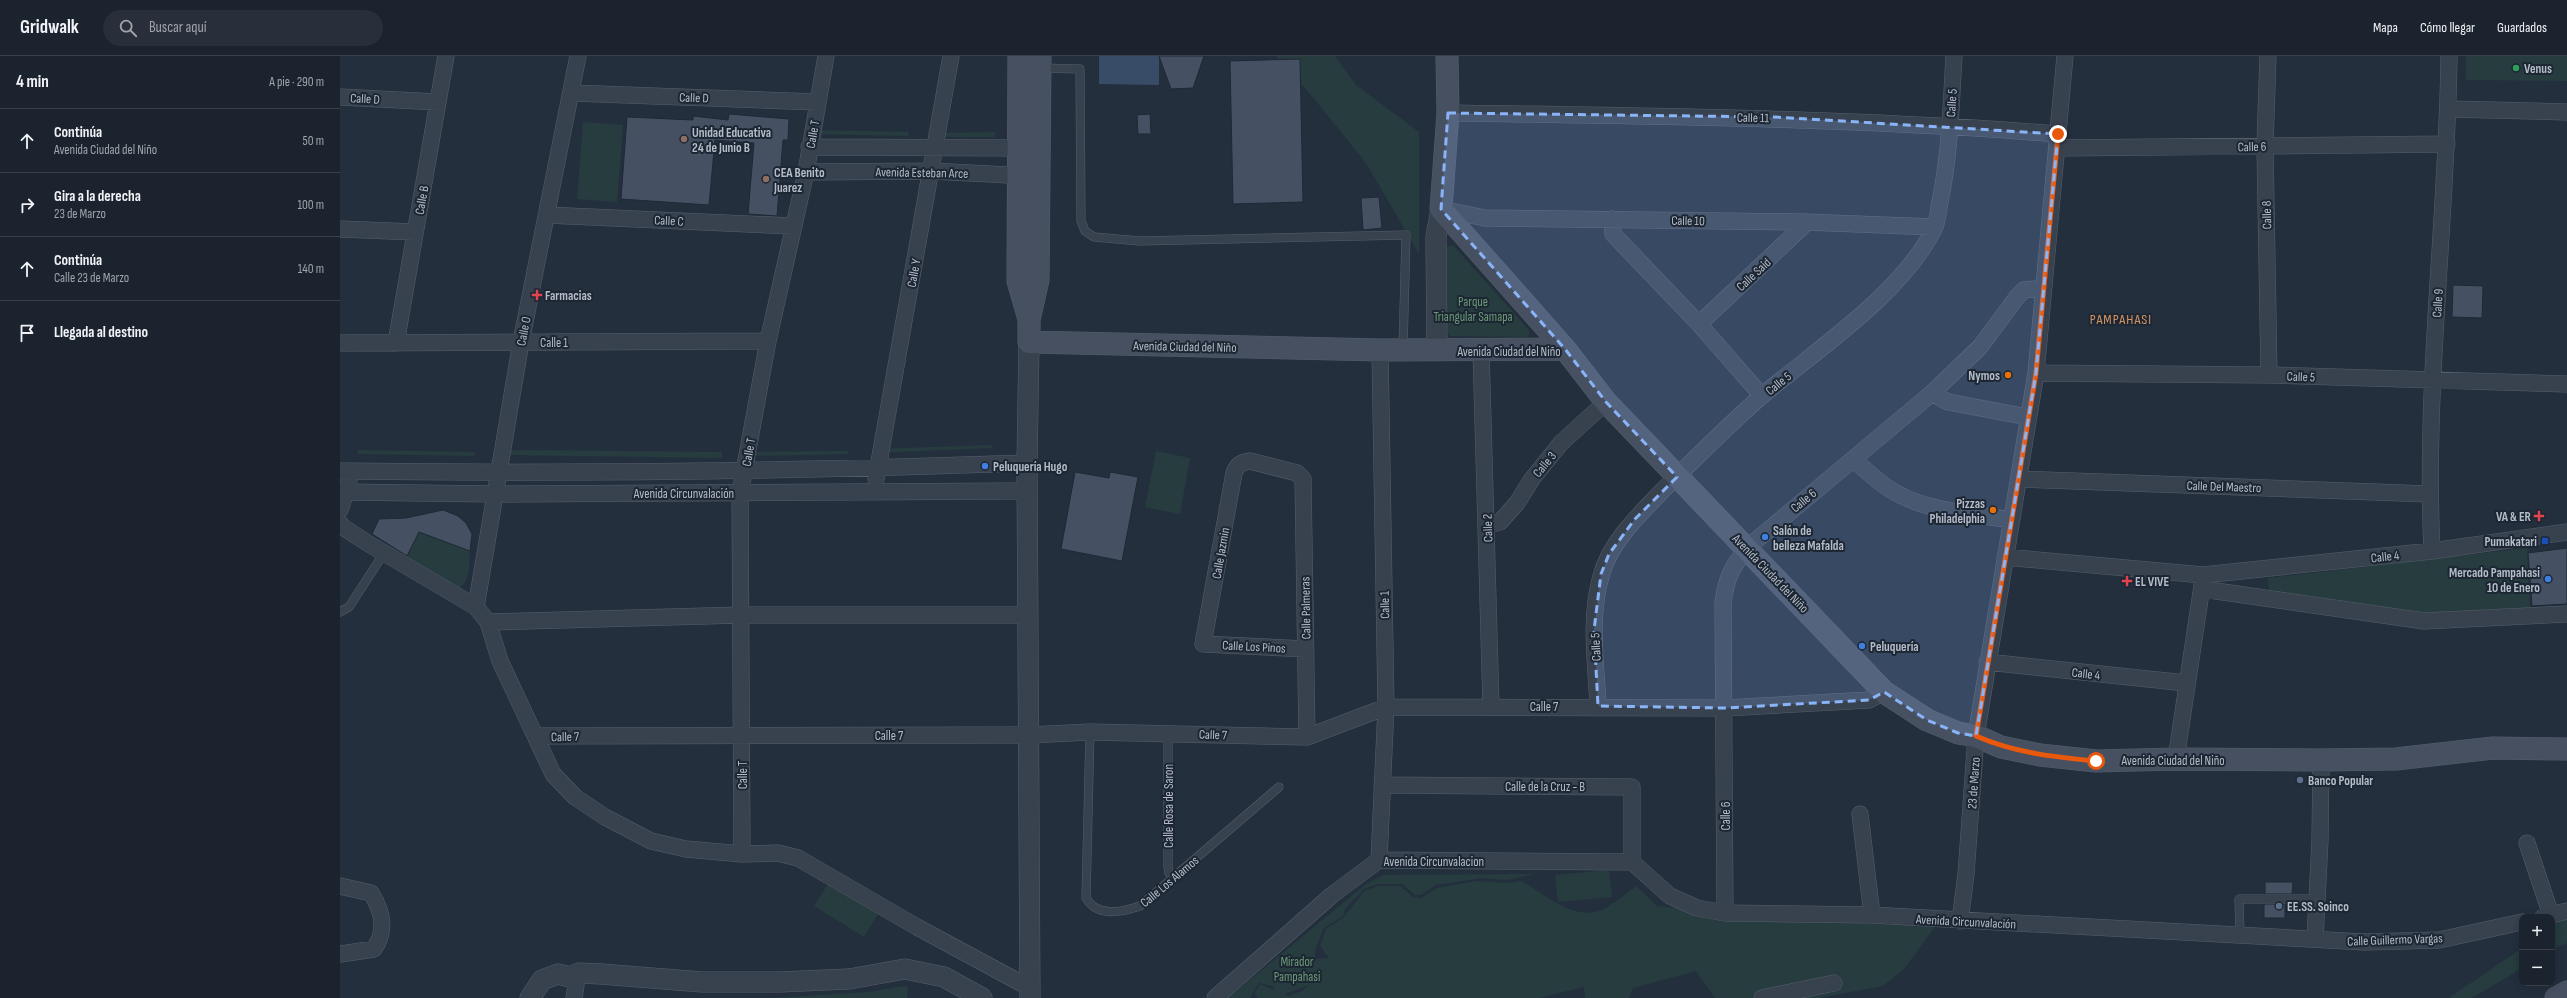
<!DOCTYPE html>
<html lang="es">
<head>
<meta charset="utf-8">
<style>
  body { margin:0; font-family:"Sofia Sans Condensed",sans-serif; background:#282f3a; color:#f1f3f6 }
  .controls { position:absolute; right:12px; bottom:12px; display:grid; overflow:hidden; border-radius:8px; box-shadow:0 2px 10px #0003 }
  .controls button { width:36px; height:36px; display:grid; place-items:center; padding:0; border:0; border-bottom:1px solid #39404a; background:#1b232e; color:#f1f3f6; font:20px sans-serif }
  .stop { position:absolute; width:12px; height:12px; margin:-9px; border:3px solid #ea580c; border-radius:50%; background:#fff }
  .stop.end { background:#ea580c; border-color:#fff; box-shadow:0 1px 4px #0008 }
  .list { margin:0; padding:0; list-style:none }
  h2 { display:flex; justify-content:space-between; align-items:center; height:52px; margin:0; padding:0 16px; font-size:17px }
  h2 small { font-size:13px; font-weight:400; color:#a0a4aa }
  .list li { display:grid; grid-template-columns:26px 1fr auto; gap:12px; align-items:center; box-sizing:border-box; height:64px; padding:0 16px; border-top:1px solid #39404a }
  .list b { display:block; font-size:15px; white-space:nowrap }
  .list p { margin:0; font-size:13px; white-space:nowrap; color:#a0a4aa }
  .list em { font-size:13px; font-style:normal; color:#a0a4aa }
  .icon { flex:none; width:22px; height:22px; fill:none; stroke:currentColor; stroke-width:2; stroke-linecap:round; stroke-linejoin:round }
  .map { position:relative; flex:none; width:2227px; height:942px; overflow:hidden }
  header { display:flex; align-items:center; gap:24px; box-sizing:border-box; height:56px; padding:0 20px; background:#1b232e; border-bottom:1px solid #39404a }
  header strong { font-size:19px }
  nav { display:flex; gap:22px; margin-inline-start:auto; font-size:14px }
  .search { width:280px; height:36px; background:#282f3a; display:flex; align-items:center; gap:10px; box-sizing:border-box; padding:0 14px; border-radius:22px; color:#a0a4aa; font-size:15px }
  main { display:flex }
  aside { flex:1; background:#1b232e }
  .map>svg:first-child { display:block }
</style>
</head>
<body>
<header>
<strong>Gridwalk</strong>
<div class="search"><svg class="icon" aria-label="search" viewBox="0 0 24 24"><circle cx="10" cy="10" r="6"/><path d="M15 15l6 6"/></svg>Buscar aquí</div>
<nav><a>Mapa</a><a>Cómo llegar</a><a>Guardados</a></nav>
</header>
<main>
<aside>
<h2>4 min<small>A pie · 290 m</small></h2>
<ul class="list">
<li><svg class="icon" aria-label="ahead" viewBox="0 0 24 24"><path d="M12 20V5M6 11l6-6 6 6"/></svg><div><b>Continúa</b><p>Avenida Ciudad del Niño</p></div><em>50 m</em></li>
<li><svg class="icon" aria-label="right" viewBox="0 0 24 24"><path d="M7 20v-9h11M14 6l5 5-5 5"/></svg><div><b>Gira a la derecha</b><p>23 de Marzo</p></div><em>100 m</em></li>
<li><svg class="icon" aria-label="ahead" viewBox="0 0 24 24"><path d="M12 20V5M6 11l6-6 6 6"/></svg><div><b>Continúa</b><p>Calle 23 de Marzo</p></div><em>140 m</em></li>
<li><svg class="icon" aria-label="arrive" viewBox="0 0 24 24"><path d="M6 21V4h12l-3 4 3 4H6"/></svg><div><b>Llegada al destino</b></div></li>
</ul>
</aside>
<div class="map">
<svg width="2227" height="942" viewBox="0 0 2227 942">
  <rect width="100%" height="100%" fill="#242f3e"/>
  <path fill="#263c3f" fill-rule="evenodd" d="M936,0H995L1016,29L1079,76V198L1026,107L971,39Z
    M2126,0H2227V25L2126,24Z
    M243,66L283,69L277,146L237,143Z
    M469,74L569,76L568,80L469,78Z
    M655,76V81H592V77Z
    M1113,189L1190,275L1188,281L1110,280L1106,275V191Z
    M652,389L653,392L534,397V393Z
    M18,394L135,396L134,400L18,398Z
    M165,394L382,396V402L166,399Z
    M508,395V398L403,400V396Z
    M816,395L850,402L840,458L805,451Z
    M79,476L130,495C129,507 131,528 117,533L67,501Z
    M2187,492L2190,553L2076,558L1929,537L1928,522Z
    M1269,814L1272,841L1218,846L1215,819Z
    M1195,818L1167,824L1143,822L1096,829L1081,839H1075L1062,828H1037L1024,833L1005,853L1003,860L984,872L975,894V903L989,902L980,890L986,873L1004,861L1024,835L1039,830H1060L1073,841L1081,842L1097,832L1136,825L1168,827L1182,825C1206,839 1237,868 1266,852C1276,846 1286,837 1296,830L1317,850L1441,863L1595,871L1564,913L1543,930L1479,942H1375L1356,915L1293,932L1289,942H1245L1244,931L1199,942H918L914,938L920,928L936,935L933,930L919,927L910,942H888L1026,828L1044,819ZM969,929L962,935L948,940L945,938Z
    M488,828L538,858L524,881L474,850Z
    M2227,863V887L2212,894V867Z
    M2182,892V912L2132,942H2109Z
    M563,930L568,931L567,942H432L528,936Z"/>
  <path fill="#394c67" d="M759,0H819V29L759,28Z"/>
  <path fill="#455162" stroke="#1f2835" d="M819,0H864L853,32L831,33Z
    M960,3L963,146L893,148L890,5Z
    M389,58L449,63L448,84H443L437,160L408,158L414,87L375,84L369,149L281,143L287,61L353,64V60L388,64Z
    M810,58L811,78H798L797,59Z
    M1039,141L1042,172L1023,174L1021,142Z
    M2113,229L2143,230L2142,262L2112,261Z
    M735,416L769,422L770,416L798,421L782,505L721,493Z
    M103,454L118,460L126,467L132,478L130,495L79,476L67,500L32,478L39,463L66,462Z
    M2227,492V548L2192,550L2188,497Z
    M1925,826H1953L1952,838H1925Z
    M1924,848H1945V862H1924Z"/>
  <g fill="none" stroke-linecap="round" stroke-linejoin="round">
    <defs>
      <path id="service" d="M701,12L740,13L741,165L745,175L754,181L800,185L1066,179L1063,293
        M0,556L9,551L44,497
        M750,676L746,842C758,862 782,856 800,850L939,731
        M828,677V810L829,817L833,822
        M1900,879L1899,843H1978"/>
      <path id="minor" d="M1928,0L1925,90L1929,319
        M231,37L478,46
        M0,41L98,46
        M2109,53L2227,56
        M1108,57C1311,60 1515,62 1718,78
        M469,91L690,92
        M1717,92L2107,88
        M466,116L591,115L688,120
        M1101,153L1145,162L1464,166L1595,171
        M206,159L453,170
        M1272,163L1273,178L1359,268L1422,340
        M0,173L75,176
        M1359,268L1462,171L1464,166
        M0,287L428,285
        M56,287L106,0
        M1141,294L1151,650
        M1696,317L1929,319L2227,328
        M1592,337L1608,346L1688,361
        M1513,403C1523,412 1534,422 1545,430C1581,456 1630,457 1671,464
        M0,415C229,418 458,415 687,407
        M536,423L611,0
        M1679,423L2089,438
        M0,436L156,438L687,435
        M0,454L9,426
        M0,467L3,471L29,488L136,551L148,566L160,605L213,718L235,741L265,761L311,785L346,793L402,798L438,797L458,802L577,871L690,932
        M1147,470L1160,466L1177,447L1192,423L1221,387L1266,346
        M2092,495C2084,330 2107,165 2109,0
        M1665,501L1863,519L2092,495L2227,476
        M1862,533L2084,565L2227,558
        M136,551L181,286L238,0
        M148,566L401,559H689
        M966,593L863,588L894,417C897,409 901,406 910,405L957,417L963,423L967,681
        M1647,606L1846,627
        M1258,650C1256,607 1249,562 1261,520C1270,486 1299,459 1323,434C1356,402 1389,368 1424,338C1479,292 1561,238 1594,173C1598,165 1598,155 1600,146C1610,98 1611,49 1614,0
        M195,680L689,679L750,676L967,681L1046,651L1385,652L1529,644L1544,636
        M1836,703L1863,523
        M1042,729L1292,731V806
        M1520,758L1532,859
        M2187,787L2211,859
        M402,798L400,437L428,285L466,116L486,0
        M1039,804L1046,651L1040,294
        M1292,806L1330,840L1357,852L1385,857L1532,859L2024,886L2099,884L2182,866
        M0,830L31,837C43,856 47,874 34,893L0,898
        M1385,857L1383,547C1386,522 1392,511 1407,492L1592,337L1640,291L1677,241L1684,234L1703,232
        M2203,861L2227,855
        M1620,865L1626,818L1636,680L1696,317L1725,0
        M1975,883L1980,784L1981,704
        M230,921L236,929L234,942
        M875,942L992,839L1039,804L1292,806
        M1422,942L1494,927"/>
      <path id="tertiary" d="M689,286L687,407L690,942
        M1097,294L1096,181L1101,153
        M190,942L202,924L218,918L230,921L239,917L261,918L362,926H440L509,923L565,913L604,921L642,942"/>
      <path id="secondary" d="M679,0L678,225L689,263
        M700,0L698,224L689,264V286L1040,294L1225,293L1266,346L1544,636L1587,664L1618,677L1636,680L1661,691L1700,699L1756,705L1836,703L1981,704L2056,703L2153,692L2227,693
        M1107,0L1108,57L1101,153L1225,293
        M2216,942L2227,936"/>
    </defs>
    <use href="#service" stroke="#565f6c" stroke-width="9"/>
    <use href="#minor" stroke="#565f6c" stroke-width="17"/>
    <use href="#tertiary" stroke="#565f6c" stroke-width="21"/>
    <use href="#secondary" stroke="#565f6c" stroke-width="23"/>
    <use href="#service" stroke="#38414e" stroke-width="8"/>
    <use href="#minor" stroke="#38414e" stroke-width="16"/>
    <use href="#tertiary" stroke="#38414e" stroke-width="20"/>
    <use href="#secondary" stroke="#465061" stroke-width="22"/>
  </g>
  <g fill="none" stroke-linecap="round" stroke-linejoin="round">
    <path stroke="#ea580c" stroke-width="5" d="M1718,78L1696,317L1636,680C1675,697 1714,701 1756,705"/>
  </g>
  <path fill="#8ab4f8" fill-opacity="0.2" stroke="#8ab4f8" stroke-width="3" stroke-dasharray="8 5" stroke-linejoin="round" d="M1108,57L1434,61L1718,78L1696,317L1636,680L1618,677L1587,664L1544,636L1529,644L1385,652L1258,650L1254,574L1261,518L1269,498L1295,463L1337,421L1266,346L1225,293L1101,153Z"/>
  <circle fill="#2e9e5b" stroke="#1d2633" stroke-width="1.5" cx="2176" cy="12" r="4"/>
  <g fill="#8d6e63" stroke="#1d2633" stroke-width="1.5">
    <circle cx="344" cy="83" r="4"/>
    <circle cx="426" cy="123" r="4"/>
  </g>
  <g fill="#e0444e" stroke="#1d2633" stroke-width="1.5">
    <path d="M195 233h4v4h4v4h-4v4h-4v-4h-4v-4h4z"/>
    <path d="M2197 454h4v4h4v4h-4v4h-4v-4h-4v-4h4z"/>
    <path d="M1785 519h4v4h4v4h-4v4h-4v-4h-4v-4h4z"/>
  </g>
  <g fill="#e8710a" stroke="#1d2633" stroke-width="1.5">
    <circle cx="1668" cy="319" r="4"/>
    <circle cx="1653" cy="454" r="4"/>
  </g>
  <g fill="#3f7fe0" stroke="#1d2633" stroke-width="1.5">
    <circle cx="645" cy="410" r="4"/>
    <circle cx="1425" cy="481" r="4"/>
    <circle cx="2208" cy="523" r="4"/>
    <circle cx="1522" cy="590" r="4"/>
  </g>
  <rect fill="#1a4fb4" stroke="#1d2633" stroke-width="1.5" x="2201" y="481" width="8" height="8" rx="2"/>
  <g fill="#5c6f8a" stroke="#1d2633" stroke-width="1.5">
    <circle cx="1960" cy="724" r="4"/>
    <circle cx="1939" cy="850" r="4"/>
  </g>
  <g text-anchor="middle" stroke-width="4" stroke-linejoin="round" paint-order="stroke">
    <g font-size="13" font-weight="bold" fill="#b4bcc9" stroke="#1d2633" text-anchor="start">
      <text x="2184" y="17">Venus</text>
      <text x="352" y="81">Unidad Educativa<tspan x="352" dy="15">24 de Junio B</tspan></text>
      <text x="434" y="121">CEA Benito<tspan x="434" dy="15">Juarez</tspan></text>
      <text x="205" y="244">Farmacias</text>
      <text x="1660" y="324" text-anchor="end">Nymos</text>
      <text x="653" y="415">Peluquería Hugo</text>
      <text x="1645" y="452" text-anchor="end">Pizzas<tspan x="1645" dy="15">Philadelphia</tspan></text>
      <text x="2191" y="465" text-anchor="end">VA &amp; ER</text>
      <text x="1433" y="479">Salón de<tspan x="1433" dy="15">belleza Mafalda</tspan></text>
      <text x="2197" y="490" text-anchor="end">Pumakatari</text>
      <text x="2200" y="521" text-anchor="end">Mercado Pampahasi<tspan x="2200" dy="15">10 de Enero</tspan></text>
      <text x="1795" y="530">EL VIVE</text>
      <text x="1530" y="595">Peluquería</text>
      <text x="1968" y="729">Banco Popular</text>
      <text x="1947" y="855">EE.SS. Soinco</text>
    </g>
    <g font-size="13" fill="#b4bcc9" stroke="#1d2633">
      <text transform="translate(354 41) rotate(2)" y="5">Calle D</text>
      <text transform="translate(25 42) rotate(3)" y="5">Calle D</text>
      <text transform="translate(1611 47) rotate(-86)" y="5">Calle 5</text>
      <text transform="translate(1413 61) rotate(1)" y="5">Calle 11</text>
      <text transform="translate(472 78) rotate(-80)" y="5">Calle T</text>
      <text transform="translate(1912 90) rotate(-1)" y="5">Calle 6</text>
      <text transform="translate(582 116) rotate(1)" y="5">Avenida Esteban Arce</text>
      <text transform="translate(81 144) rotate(-80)" y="5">Calle B</text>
      <text transform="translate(1926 159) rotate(-91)" y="5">Calle 8</text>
      <text transform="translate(329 164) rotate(3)" y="5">Calle C</text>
      <text transform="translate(1348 164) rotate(1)" y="5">Calle 10</text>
      <text transform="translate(573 217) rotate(-80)" y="5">Calle Y</text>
      <text transform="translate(1413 218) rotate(-43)" y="5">Calle Said</text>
      <text transform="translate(2097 247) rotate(-86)" y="5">Calle 9</text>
      <text transform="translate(183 275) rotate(-79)" y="5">Calle O</text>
      <text x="214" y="291">Calle 1</text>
      <text transform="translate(845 290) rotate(1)" y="5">Avenida Ciudad del Niño</text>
      <text x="1169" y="300">Avenida Ciudad del Niño</text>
      <text transform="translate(1961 320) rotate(2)" y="5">Calle 5</text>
      <text transform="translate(1438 327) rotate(-39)" y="5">Calle 5</text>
      <text transform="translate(408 396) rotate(-80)" y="5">Calle T</text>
      <text transform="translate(1204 408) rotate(-51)" y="5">Calle 3</text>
      <text transform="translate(1884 430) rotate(2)" y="5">Calle Del Maestro</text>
      <text x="344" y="442">Avenida Circunvalación</text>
      <text transform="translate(1463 444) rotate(-40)" y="5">Calle 6</text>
      <text transform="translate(1147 472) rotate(-92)" y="5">Calle 2</text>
      <text transform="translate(880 497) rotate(-80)" y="5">Calle Jazmin</text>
      <text transform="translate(2045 500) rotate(-6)" y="5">Calle 4</text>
      <text transform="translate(1431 517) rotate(46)" y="5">Avenida Ciudad del Niño</text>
      <text transform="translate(1044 549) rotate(-91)" y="5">Calle 1</text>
      <text transform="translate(965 552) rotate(-91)" y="5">Calle Palmeras</text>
      <text transform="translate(914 590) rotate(3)" y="5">Calle Los Pinos</text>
      <text transform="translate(1255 591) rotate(-93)" y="5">Calle 5</text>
      <text transform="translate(1746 617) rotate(6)" y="5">Calle 4</text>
      <text x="1204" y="655">Calle 7</text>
      <text transform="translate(873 678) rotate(2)" y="5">Calle 7</text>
      <text x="549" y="684">Calle 7</text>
      <text transform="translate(225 680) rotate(-1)" y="5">Calle 7</text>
      <text x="1833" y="709">Avenida Ciudad del Niño</text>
      <text transform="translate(402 719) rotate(-90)" y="5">Calle T</text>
      <text transform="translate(1633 727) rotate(-86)" y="5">23 de Marzo</text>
      <text x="1205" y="735">Calle de la Cruz - B</text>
      <text transform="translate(828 750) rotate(-90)" y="5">Calle Rosa de Saron</text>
      <text transform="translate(1385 760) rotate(-90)" y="5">Calle 6</text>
      <text x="1094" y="810">Avenida Circunvalacion</text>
      <text transform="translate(829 825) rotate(-40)" y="5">Calle Los Alamos</text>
      <text transform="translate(1626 865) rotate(3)" y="5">Avenida Circunvalación</text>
      <text transform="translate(2055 883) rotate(-2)" y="5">Calle Guillermo Vargas</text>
    </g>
    <g font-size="13" fill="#6b9a76" stroke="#1d2633">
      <text x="1133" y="250">Parque<tspan x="1133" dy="15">Triangular Samapa</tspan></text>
      <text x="957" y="910">Mirador<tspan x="957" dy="15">Pampahasi</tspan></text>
    </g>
    <g font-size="14" letter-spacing="1" fill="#d59563" stroke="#1d2633">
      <text x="1781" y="268">PAMPAHASI</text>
    </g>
  </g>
</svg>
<div class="controls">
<button>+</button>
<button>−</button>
</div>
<div class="stop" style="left:1756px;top:705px"></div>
<div class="stop end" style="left:1718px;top:78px"></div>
</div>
</main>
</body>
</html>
